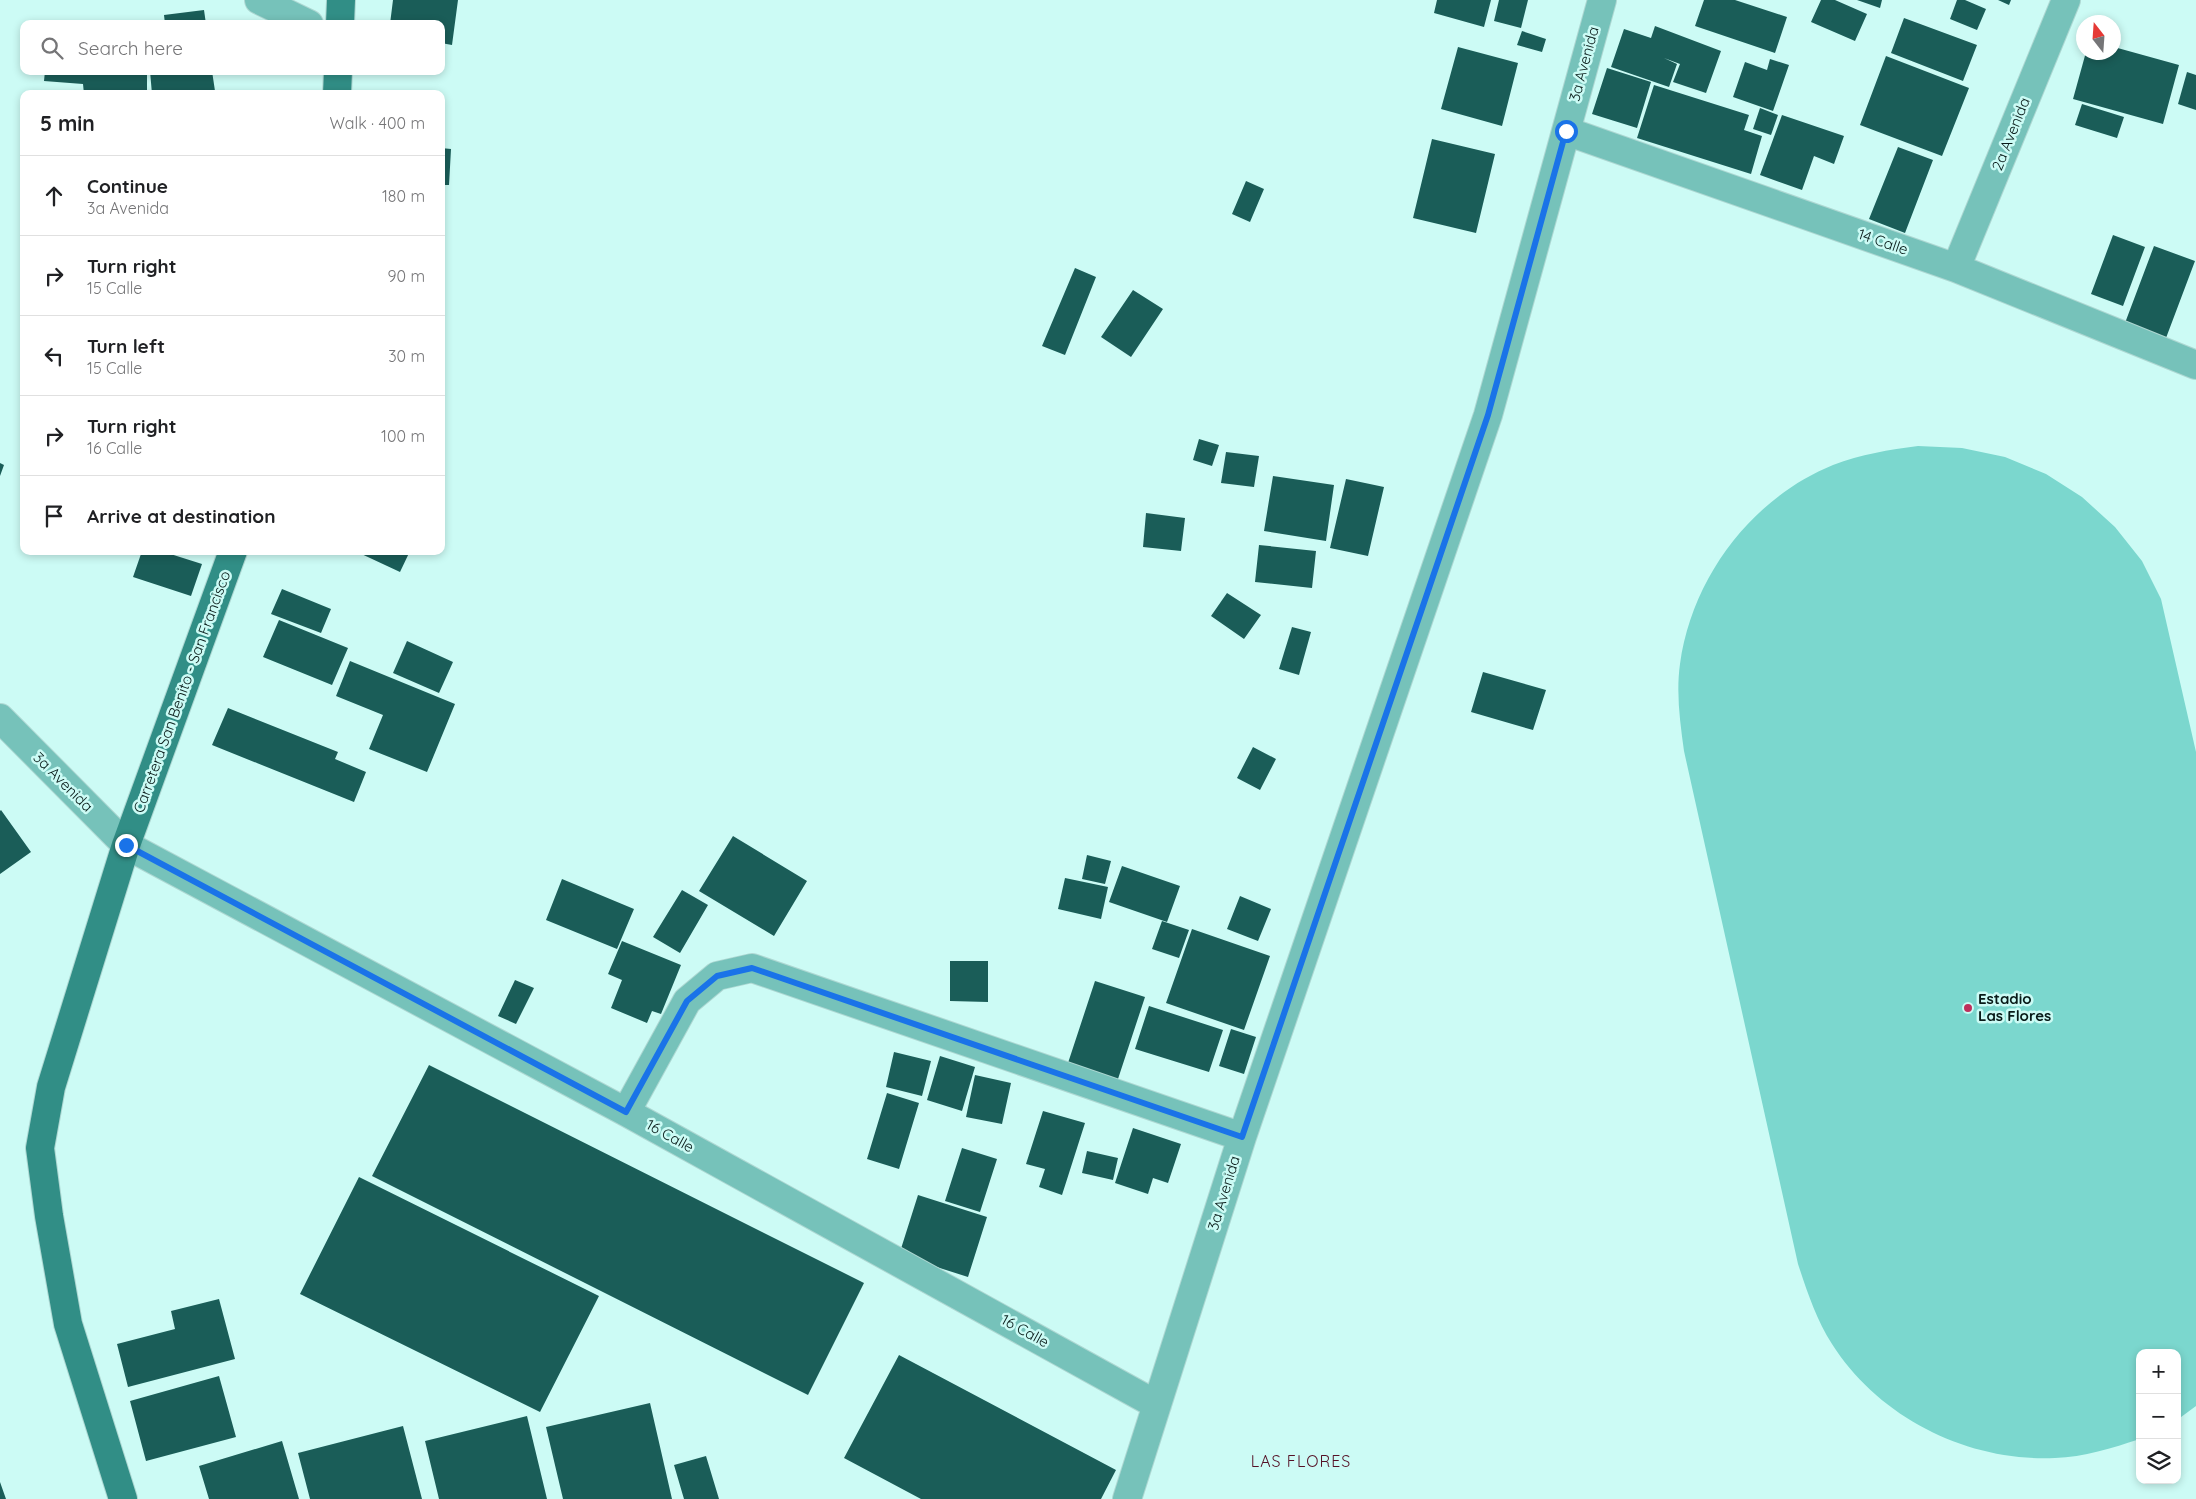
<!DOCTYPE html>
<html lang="en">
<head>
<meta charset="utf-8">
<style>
  body { margin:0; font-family:Quicksand,sans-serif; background:#f2f2f2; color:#202124 }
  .controls { position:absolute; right:15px; bottom:15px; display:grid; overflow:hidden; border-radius:10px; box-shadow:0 2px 8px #0003 }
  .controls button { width:45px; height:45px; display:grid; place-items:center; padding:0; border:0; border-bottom:1px solid #e0e0e0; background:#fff; color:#202124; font:25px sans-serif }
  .compass { position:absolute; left:2076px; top:15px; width:45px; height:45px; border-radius:50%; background:#fff; box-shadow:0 2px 8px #0003; rotate:343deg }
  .stop { position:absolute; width:15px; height:15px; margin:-11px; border:4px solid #1a73e8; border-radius:50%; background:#fff }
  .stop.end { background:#1a73e8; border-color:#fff; box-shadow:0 1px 5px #0008 }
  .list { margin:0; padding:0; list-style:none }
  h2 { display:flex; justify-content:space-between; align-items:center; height:65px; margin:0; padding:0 20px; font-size:21px }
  h2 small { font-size:16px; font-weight:400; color:#757577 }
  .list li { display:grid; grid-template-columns:32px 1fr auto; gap:15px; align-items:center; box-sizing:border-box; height:80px; padding:0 20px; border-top:1px solid #e0e0e0 }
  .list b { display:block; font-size:19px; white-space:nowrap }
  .list p { margin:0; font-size:16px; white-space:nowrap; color:#757577 }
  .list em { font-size:16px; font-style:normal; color:#757577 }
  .icon { flex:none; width:28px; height:28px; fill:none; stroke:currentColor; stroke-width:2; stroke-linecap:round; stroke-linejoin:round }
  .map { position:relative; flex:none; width:2196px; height:1499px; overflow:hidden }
  .search { position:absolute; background:#fff; box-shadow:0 2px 8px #0003; left:20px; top:20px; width:425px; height:55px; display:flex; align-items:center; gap:12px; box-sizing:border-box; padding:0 18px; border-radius:10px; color:#757577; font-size:19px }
  .panel { position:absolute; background:#fff; box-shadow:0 2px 8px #0003; left:20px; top:90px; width:425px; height:465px; border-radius:10px }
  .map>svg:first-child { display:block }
</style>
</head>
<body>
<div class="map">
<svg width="2196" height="1499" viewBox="0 0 2196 1499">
  <rect width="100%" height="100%" fill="#ccfbf5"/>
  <path fill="#7bd7ce" d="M1918,446L1962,448L2005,457L2046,474L2082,497L2115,527L2142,561L2161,599L2196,752V1406L2177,1420V1353H2140V1439C2112,1448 2084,1457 2055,1458C1968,1462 1879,1418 1832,1344C1816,1319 1807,1291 1798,1264L1684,751C1680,722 1676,693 1680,664C1692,577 1752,498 1833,465C1861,454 1889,450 1918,446Z"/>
  <path fill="#1a5d58" d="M393,0H458L452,45L441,43V24H390Z
    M1437,0H1491L1484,27L1434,13Z
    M1499,0H1528L1521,28L1494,21Z
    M1704,0H1735L1787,17L1775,53L1695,26Z
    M1821,0H1835L1867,14L1855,41L1811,22Z
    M1857,0H1882L1880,8Z
    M1957,0H1965L1986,9L1977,30L1950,19Z
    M1998,0H2011L2009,5Z
    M204,10L206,24H165L164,15Z
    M1904,18L1977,45L1963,81L1891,53Z
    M1655,26L1721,51L1706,93L1673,82L1680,64L1664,58L1677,64L1669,87L1611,67L1624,29L1651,38Z
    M1522,31L1546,39L1542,52L1517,45Z
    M1458,47L1518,63L1502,126L1441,109Z
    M2114,47L2179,65L2163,124L2073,99L2086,52H2114Z
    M1886,56L1969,88L1942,156L1860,125Z
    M1770,59L1789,65L1773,111L1733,97L1745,62L1767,70Z
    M1607,68L1651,82L1637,128L1592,114Z
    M45,71H147V94H84L83,84L44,81Z
    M150,71H212L215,91L195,94H152Z
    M2187,72L2196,75V110L2178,104Z
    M1654,85L1749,115L1744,130L1762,136L1751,174L1637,138Z
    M2082,104L2124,117L2117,138L2075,125Z
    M1760,108L1778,115L1771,135L1753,129Z
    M1782,115L1844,136L1834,164L1814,156L1802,190L1760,175Z
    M1432,139L1495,154L1476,233L1413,218Z
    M1898,147L1933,160L1905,233L1869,219Z
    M441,148L451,149L449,185H441Z
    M1246,181L1264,189L1250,222L1232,214Z
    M2113,235L2145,247L2123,306L2091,294Z
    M2154,246L2195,261L2166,338L2125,323Z
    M1075,268L1096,277L1065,355L1042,346Z
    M1133,290L1163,309L1131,357L1101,337Z
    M1199,439L1219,445L1212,466L1193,460Z
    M1226,452L1259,456L1254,487L1221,483Z
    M0,463L4,465L0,476Z
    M1273,476L1334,485L1326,541L1264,531Z
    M1346,479L1384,487L1368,556L1330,548Z
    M1146,513L1185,518L1181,551L1143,547Z
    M23,516H24V530L20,529Z
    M1259,545L1316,551L1312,588L1255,582Z
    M142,551H161L202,564L191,596L133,577Z
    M355,551H410L400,572Z
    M282,589L331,609L321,633L271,614Z
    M1227,593L1261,615L1244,639L1211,616Z
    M279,620L348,648L332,685L263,657Z
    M1292,627L1311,632L1299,675L1279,669Z
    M407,641L453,662L439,693L393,673Z
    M350,661L455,704L427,772L369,749L383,715L336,696Z
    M1483,672L1546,690L1533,730L1471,712Z
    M228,708L338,752L335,759L366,772L354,802L212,745Z
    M1253,747L1276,759L1260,790L1237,778Z
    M1,810L31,852L0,874V811Z
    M733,836L807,881L774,936L699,891Z
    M1087,855L1111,861L1105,884L1082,879Z
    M1122,866L1180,886L1167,922L1109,902Z
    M1065,878L1108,887L1101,919L1058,909Z
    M562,879L634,909L617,949L546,920Z
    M682,890L708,905L680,953L653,937Z
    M1240,896L1271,909L1258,941L1227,929Z
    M1162,921L1189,930L1179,958L1152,949Z
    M1192,929L1270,956L1244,1030L1166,1003Z
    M622,941L681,965L661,1014L652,1011L647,1023L611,1008L622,980L608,974Z
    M950,961H988V1002L950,1001Z
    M515,980L534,988L516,1024L498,1016Z
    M1095,981L1145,997L1117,1082L1067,1066Z
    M1149,1006L1223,1030L1209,1072L1135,1049Z
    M1231,1029L1256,1037L1244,1074L1219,1066Z
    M894,1052L931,1061L922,1096L886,1087Z
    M940,1056L975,1067L962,1111L927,1100Z
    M429,1065L864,1283L808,1395L372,1176Z
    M975,1075L1011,1083L1002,1124L966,1117Z
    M887,1093L919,1103L899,1169L867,1159Z
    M1043,1111L1085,1123L1062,1195L1039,1187L1045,1169L1026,1164Z
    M1133,1128L1181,1144L1168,1183L1153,1178L1148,1194L1115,1183Z
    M962,1148L997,1159L980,1212L945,1201Z
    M1087,1151L1118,1158L1113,1180L1082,1173Z
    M359,1177L599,1296L540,1412L300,1294Z
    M918,1195L987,1217L968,1277L899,1255Z
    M219,1299L235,1359L128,1387L117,1344L175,1329L171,1311Z
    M899,1355L1116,1470L1101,1499H921L844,1458Z
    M219,1376L236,1437L146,1461L130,1401Z
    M650,1403L672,1499H563L546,1427Z
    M527,1416L547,1499H439L425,1441Z
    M403,1426L422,1499H310L298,1453Z
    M282,1441L299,1499H209L199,1466Z
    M706,1456L719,1499H684L674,1465Z
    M0,1482L6,1499H0Z"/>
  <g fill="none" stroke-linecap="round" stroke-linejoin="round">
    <defs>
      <path id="minor" d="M259,0L309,24
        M1566,131L1956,268L2196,365
        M1956,268L2066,0
        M0,718L126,845L626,1112L1157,1405
        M626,1112L687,1001L717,976L752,968L1242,1137
        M1127,1499L1242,1137L1488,415L1602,0"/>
      <path id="primary" d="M340,24L341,0
        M337,94L338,71
        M123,1499L68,1324L49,1216L40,1148L51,1087L126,845L233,551"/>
    </defs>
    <use href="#minor" stroke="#add7d2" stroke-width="30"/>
    <use href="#primary" stroke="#add7d2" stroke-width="30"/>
    <use href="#minor" stroke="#76c2ba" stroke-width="28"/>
    <use href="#primary" stroke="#318e86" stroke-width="28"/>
  </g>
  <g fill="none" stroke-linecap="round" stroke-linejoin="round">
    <path stroke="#1a73e8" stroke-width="6" d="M126,845L626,1112L687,1001L717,976L752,968L1242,1137L1488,415L1566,131"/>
  </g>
  <circle fill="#be2f5c" stroke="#ccfbf5" stroke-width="2" cx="1968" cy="1008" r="5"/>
  <g text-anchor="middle" stroke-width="5" stroke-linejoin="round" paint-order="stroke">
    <g font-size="15" fill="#081a18" stroke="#ccfbf5">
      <text transform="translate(1584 64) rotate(-75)" y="5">3a Avenida</text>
      <text transform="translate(2011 134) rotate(-68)" y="5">2a Avenida</text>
      <text transform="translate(1883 242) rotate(19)" y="5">14 Calle</text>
      <text transform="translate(182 692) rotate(-70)" y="5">Carretera San Benito - San Francisco</text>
      <text transform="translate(63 782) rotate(45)" y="5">3a Avenida</text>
      <text transform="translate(670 1136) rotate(29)" y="5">16 Calle</text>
      <text transform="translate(1224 1193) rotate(-73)" y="5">3a Avenida</text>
      <text transform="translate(1025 1331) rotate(29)" y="5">16 Calle</text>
    </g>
    <g font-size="15" font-weight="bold" fill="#081a18" stroke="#ccfbf5" text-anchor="start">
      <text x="1978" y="1004">Estadio<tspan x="1978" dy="17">Las Flores</tspan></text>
    </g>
    <g font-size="16" letter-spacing="1" fill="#551126" stroke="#ccfbf5">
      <text x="1301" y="1467">LAS FLORES</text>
    </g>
  </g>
</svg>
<div class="controls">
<button>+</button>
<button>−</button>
<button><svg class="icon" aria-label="layers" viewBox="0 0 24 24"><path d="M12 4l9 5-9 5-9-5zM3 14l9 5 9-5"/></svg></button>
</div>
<svg class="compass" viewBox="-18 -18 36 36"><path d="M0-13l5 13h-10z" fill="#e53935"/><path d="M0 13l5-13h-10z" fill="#757577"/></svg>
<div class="stop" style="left:1566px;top:131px"></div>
<div class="stop end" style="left:126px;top:845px"></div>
<div class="search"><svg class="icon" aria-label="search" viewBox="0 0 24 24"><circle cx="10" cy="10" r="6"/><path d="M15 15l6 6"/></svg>Search here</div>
<section class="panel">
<h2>5 min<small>Walk · 400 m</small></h2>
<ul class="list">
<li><svg class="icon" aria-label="ahead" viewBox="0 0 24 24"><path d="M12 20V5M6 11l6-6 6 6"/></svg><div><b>Continue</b><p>3a Avenida</p></div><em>180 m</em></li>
<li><svg class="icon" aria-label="right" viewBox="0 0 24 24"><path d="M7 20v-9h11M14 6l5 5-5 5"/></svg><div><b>Turn right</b><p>15 Calle</p></div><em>90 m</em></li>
<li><svg class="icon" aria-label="left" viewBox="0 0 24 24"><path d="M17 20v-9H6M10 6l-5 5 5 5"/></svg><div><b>Turn left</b><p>15 Calle</p></div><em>30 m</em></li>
<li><svg class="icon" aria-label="right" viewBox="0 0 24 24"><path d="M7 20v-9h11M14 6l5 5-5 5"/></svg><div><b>Turn right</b><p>16 Calle</p></div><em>100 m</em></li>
<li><svg class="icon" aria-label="arrive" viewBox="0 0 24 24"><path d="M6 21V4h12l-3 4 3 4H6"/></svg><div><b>Arrive at destination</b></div></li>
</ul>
</section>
</div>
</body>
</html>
